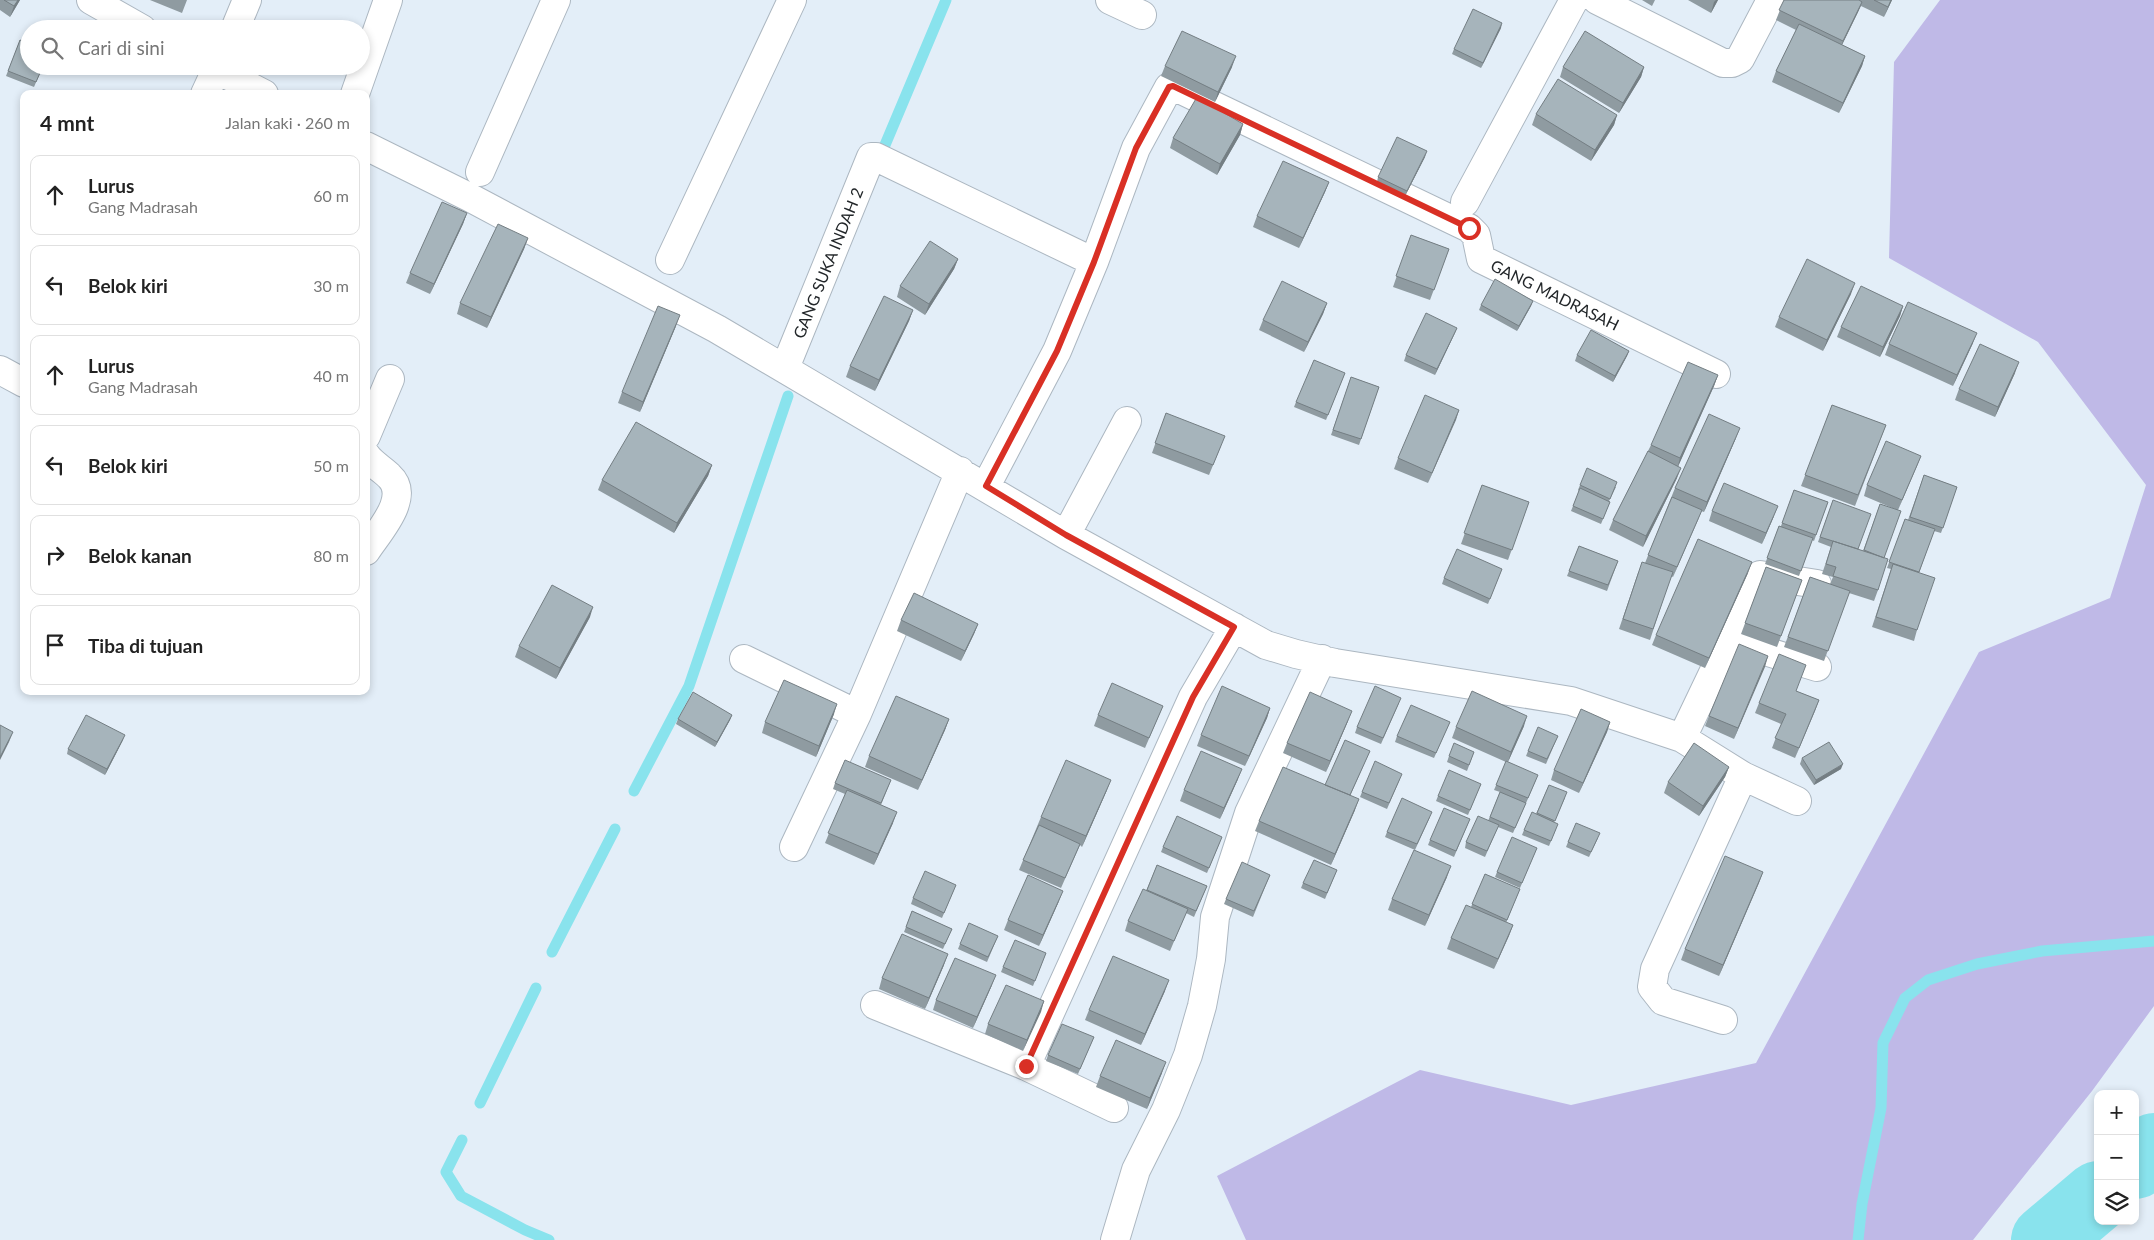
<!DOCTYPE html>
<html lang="id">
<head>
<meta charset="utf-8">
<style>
  body { margin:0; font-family:Lato,sans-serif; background:#f6f6f6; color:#222 }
  .controls { position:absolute; right:15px; bottom:15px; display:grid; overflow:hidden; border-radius:10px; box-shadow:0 2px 8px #0003 }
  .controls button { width:45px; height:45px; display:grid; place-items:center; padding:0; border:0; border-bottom:1px solid #e0e0e0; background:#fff; color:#222; font:25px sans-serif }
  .stop { position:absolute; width:15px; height:15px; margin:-11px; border:4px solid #d93025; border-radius:50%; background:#fff }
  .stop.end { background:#d93025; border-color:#fff; box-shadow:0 1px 5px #0008 }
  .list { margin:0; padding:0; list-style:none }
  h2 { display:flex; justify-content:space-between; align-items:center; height:65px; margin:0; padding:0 20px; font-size:21px }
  h2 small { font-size:16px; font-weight:400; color:#767676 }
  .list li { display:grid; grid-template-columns:32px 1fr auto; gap:15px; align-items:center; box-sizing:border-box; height:80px; margin:0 10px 10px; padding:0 10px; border:1px solid #e0e0e0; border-radius:10px }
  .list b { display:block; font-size:19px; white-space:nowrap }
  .list p { margin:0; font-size:16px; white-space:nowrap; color:#767676 }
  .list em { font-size:16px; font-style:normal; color:#767676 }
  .icon { flex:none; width:28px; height:28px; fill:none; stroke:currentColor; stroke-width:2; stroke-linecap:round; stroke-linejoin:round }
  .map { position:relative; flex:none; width:2154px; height:1240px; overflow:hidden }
  .search { position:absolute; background:#fff; box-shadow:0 2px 8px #0003; left:20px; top:20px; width:350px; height:55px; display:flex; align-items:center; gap:12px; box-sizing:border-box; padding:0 18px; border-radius:28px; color:#767676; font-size:19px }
  .panel { position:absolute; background:#fff; box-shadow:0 2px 8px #0003; left:20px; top:90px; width:350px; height:605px; border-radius:10px }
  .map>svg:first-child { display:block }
</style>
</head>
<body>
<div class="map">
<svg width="2154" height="1240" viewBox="0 0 2154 1240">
  <rect width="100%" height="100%" fill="#e3eef8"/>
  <path fill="#bfb9e7" d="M1940,0H2154V1006L2092,1091L1973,1240H1246L1217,1176L1420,1070L1571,1105L1756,1063L1979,652L2110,598L2146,485L2038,342L1889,258L1894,62Z"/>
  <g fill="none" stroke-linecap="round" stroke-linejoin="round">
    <path stroke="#89e3ed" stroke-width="11" d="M885,145L946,0
      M634,791L689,686L788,396
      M552,952L615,829
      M480,1103L536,988
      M462,1140L446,1172L461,1196L525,1230L549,1240
      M1858,1240L1862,1204L1881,1108L1883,1043L1905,998L1928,980L1977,964L2042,951L2154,941"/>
    <path stroke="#89e3ed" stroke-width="70" d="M2135,1164L2154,1148
      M2046,1240L2098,1196"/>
    <defs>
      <path id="minor" d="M91,0L142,29
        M1110,0L1142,15
        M1597,0L1723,63H1732L1740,59L1771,0
        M235,29L247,0
        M210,66L264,94
        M205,94L218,66
        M355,94L388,0
        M366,146L469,197L717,329L1066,535L1266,645L1296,654L1335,663L1571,701L1682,738L1743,776L1797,801
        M480,172L556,0
        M1465,202L1574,0
        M670,260L792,0
        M785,368L871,157H876L1094,262
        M0,370L24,383
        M366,436L390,379
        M366,455C371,463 382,469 389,476C412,497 378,532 366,551
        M986,486L1057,351L1094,262L1136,148L1169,87L1173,86L1469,228L1476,235L1481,259L1716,374
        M1066,535L1127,421
        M1729,640L1817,667
        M744,659L857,714
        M1682,738L1760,575L1817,584
        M794,847L857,714L960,471
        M875,1005L1026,1066
        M1723,1020L1663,1001L1652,987L1655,969L1743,776
        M1114,1108L1026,1066L1193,697L1234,627
        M1115,1240L1136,1170L1166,1110L1188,1055L1202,1006L1211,959L1215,917L1249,813L1322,659"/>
    </defs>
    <use href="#minor" stroke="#acb7c1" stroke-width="30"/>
    <use href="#minor" stroke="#fff" stroke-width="28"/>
  </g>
  <path fill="#8f9ba1" d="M0,0H20L10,17L0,10Z
    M150,0H187L182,13Z
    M1642,0H1655L1652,6Z
    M1688,0H1718L1711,13Z
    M1784,0H1892L1884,17L1861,6L1842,45L1865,56L1862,66L1839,113L1772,82L1776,71L1796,30L1776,20Z
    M1501,28L1481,68L1452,54L1454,49Z
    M20,40L43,66L34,87L6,76Z
    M1165,66L1232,67L1215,102L1161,76Z
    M1563,67H1644L1641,77L1619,113L1560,77Z
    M1536,114L1617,115L1614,125L1591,161L1532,125Z
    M1243,124L1240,135L1217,175L1170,148L1173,138Z
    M1425,157L1405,196L1377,182L1378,177Z
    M1329,182L1325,192L1299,248L1253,227L1257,216Z
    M467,213L463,224L430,294L406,283L410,273Z
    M1411,235L1449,249L1430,300L1393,287Z
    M528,238L524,249L487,328L457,314L460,303Z
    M958,259L954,269L925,315L897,297L900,286Z
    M1851,294L1823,351L1775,327L1779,317Z
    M1533,301L1531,306L1517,331L1479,310L1481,305Z
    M1327,303L1323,314L1304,352L1259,330L1263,320Z
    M1903,306L1900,316L1880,357L1837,337L1841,327Z
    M913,310L909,321L875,391L846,377L850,366Z
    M676,326L640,412L618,403L622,392Z
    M1457,328L1435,375L1404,361L1406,355Z
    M1973,343L1953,386L1885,355L1889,344Z
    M1629,351L1627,356L1613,382L1575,361L1577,355Z
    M1345,373L1326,420L1294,407L1296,402Z
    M2015,373L1995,417L1955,400L1959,389Z
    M1718,375L1714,386L1678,466L1677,478L1643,547L1609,530L1613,520L1648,451L1651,445Z
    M1351,377L1379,387L1359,445L1331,435Z
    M1832,405L1886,425L1855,506L1801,486Z
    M1459,410L1428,483L1394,469L1398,458Z
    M1166,413L1221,446L1209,475L1152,453Z
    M1736,438L1704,512L1701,511L1673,577L1671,576L1650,640L1619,629L1638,573L1645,563L1675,488Z
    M1921,456L1898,510L1884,558L1878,590L1874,601L1849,593L1824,661L1784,647L1810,577L1830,584L1833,577L1822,574L1831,547L1818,542L1833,500L1858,549L1863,551L1880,504L1897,510L1864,496L1867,485Z
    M712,465L708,476L674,533L598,490L602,480Z
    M1924,475L1957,487L1941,533L1934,531L1919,573L1917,630L1914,641L1872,627L1891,569L1887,568L1905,519L1908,520Z
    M1482,485L1529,502L1508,560L1461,544Z
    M1580,485L1616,487L1609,501L1610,502L1601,524L1571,511L1579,491L1578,490Z
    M1794,490L1828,502L1814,541L1812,540L1799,576L1765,564L1779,526H1781Z
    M1712,511L1774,516L1762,544L1709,521Z
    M1579,546L1618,561L1607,591L1567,576Z
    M1766,567L1802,580L1777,647L1741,634Z
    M1502,569L1488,604L1442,584L1444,578Z
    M1748,573L1705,668L1652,645L1656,635Z
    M590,617L556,679L515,657L519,646Z
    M901,620L978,624L974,634L961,661L897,631Z
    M1768,656L1734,739L1705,726L1709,716Z
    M1796,691L1819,700L1795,758L1772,748L1781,724L1755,713L1759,703Z
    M1399,703L1381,744L1355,733L1357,727Z
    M1163,706L1145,748L1094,726L1098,715Z
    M1270,708L1267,718L1245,766L1197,746L1201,735Z
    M834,714L816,757L762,733L765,722Z
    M732,715L730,720L715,747L676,724L678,719Z
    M949,719L945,730L918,790L865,767L869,756Z
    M1348,721L1326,772L1283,753L1287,743Z
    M1450,722L1434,758L1395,742L1397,736Z
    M1610,722L1607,732L1579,793L1551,780L1554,770Z
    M1524,726L1508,762L1536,780L1513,833L1498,827L1485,857L1465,848L1466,842L1488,821L1500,792L1494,790L1506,762L1452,738L1456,727Z
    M1558,736L1546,764L1526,756L1528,751Z
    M123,740L105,775L67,754L68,749Z
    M1370,751L1350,796L1355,810L1331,865L1255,831L1259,821L1325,785Z
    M1474,752L1467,771L1447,762L1449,756Z
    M1802,758L1841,769L1814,785L1800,764Z
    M1729,767L1725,777L1699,816L1664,793L1668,782Z
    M1238,779L1220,819L1180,801L1184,790Z
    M1400,779L1387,809L1360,797L1362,792Z
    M891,780L881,805L893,823L874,865L825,843L845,794L833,789L835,783Z
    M1481,784L1468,815L1436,801L1438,796Z
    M1549,785L1565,798L1554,822L1556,829L1549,846L1522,835L1524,830L1536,814Z
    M1107,790L1082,847L1080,845L1061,888L1019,870L1041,817Z
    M1430,817L1415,850L1385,837L1387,832Z
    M1470,819L1454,857L1428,845L1430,840Z
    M1598,838L1589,857L1566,847L1568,842Z
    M1220,842L1207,873L1161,852L1163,847Z
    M1537,848L1520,888L1495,877L1497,872Z
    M1157,865L1207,886L1194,917L1186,913L1170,951L1125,931L1128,921L1146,891Z
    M1337,870L1325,899L1301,888L1303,883Z
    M1763,872L1719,976L1681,960L1685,949Z
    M1485,874L1520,889L1506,923L1513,925L1494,969L1447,949L1451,938L1471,907Z
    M1270,875L1253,917L1224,904L1226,899Z
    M1447,877L1425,926L1388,910L1392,899Z
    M956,885L942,918L911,904L913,898Z
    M1059,901L1039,946L1004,930L1008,920Z
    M912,911L952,929L943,949L904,932Z
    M998,936L987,962L958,949L960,944Z
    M1046,953L1033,986L1001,972L1003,967Z
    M944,965L925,1009L879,989L882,978Z
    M992,985L973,1028L933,1010L936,1000Z
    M1165,991L1141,1045L1085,1020L1089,1010Z
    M1044,1001L1023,1051L985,1034L988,1024Z
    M1094,1037L1078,1074L1046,1061L1048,1055Z
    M1162,1073L1147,1109L1096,1087L1100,1076Z"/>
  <path fill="#747e83" d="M18,0H20L10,17L14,6Z
    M1716,0H1718L1711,13L1714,2Z
    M1891,0H1892L1884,17L1888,7Z
    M1862,2L1858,12L1839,51L1843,41Z
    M1502,23L1501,28L1481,68L1483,63Z
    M1236,56L1232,67L1215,102L1218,92Z
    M1865,56L1862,66L1839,113L1843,103Z
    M1644,67L1641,77L1619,113L1623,103Z
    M1617,115L1614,125L1591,161L1595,150Z
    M1243,124L1240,135L1217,175L1220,164Z
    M1427,151L1425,157L1405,196L1407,191Z
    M1329,182L1325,192L1299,248L1303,238Z
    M467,213L463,224L430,294L434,284Z
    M528,238L524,249L487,328L491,317Z
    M958,259L954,269L925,315L929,304Z
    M1855,283L1851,294L1823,351L1827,340Z
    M1533,301L1531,306L1517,331L1519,326Z
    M1327,303L1323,314L1304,352L1308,342Z
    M1903,306L1900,316L1880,357L1883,347Z
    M913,310L909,321L875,391L879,380Z
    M680,315L676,326L640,412L643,402Z
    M1457,328L1455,333L1435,375L1437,369Z
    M1977,333L1973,343L1953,386L1957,375Z
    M1629,351L1627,356L1613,382L1615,376Z
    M2019,362L2015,373L1995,417L1998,407Z
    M1718,375L1714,386L1677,469L1680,458Z
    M1459,410L1456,420L1428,483L1432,473Z
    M1740,428L1736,438L1704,512L1707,502Z
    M1921,456L1917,466L1898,510L1902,500Z
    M712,465L708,476L674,533L677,523Z
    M1681,468L1677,478L1643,547L1646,536Z
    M1778,506L1774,516L1762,544L1766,533Z
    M1702,510L1698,520L1673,577L1677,567Z
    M1752,562L1748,573L1705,668L1709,658Z
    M593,607L590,617L556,679L560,668Z
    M978,624L974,634L961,661L965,651Z
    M1768,656L1765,667L1734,739L1738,728Z
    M1819,700L1815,711L1795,758L1799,748Z
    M837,704L834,714L816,757L819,746Z
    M1270,708L1267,718L1245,766L1249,756Z
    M1352,711L1348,721L1326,772L1330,761Z
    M732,715L730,720L715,747L717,742Z
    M1527,716L1524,726L1508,762L1511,752Z
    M949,719L945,730L918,790L922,780Z
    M1610,722L1607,732L1579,793L1583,783Z
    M13,732L9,742L0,760V757Z
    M125,735L123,740L105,775L107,769Z
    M1843,764L1841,769L1814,785L1816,780Z
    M1729,767L1725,777L1699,816L1703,806Z
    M1242,769L1238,779L1220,819L1224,808Z
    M1111,780L1107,790L1082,847L1086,836Z
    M1359,799L1355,810L1331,865L1335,854Z
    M897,812L893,823L874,865L878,854Z
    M1451,866L1447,877L1425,926L1429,915Z
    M1763,872L1759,883L1719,976L1723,965Z
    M1063,891L1059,901L1039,946L1043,935Z
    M1513,925L1509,936L1494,969L1498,959Z
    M948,954L944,965L925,1009L929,998Z
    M996,975L992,985L973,1028L977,1017Z
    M1169,980L1165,991L1141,1045L1145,1034Z
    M1044,1001L1041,1012L1023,1051L1027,1040Z
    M1166,1062L1162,1073L1147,1109L1150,1098Z"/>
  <path fill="#a6b4bb" stroke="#747e83" d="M4,0H18L14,6Z
    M1784,0H1859L1862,2L1843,41L1779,10Z
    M1874,0H1891L1888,7Z
    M1473,9L1502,23L1483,63L1454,49Z
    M1799,24L1865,56L1843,103L1776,71Z
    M1182,31L1236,56L1218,92L1165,66Z
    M1585,31L1644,67L1623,103L1563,67Z
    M20,40L29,43V66H43L36,82L8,71Z
    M1558,79L1617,115L1595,150L1536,114Z
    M1197,97L1243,124L1220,164L1173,138Z
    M1397,137L1427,151L1407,191L1378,177Z
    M1283,161L1329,182L1303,238L1257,216Z
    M442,202L467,213L434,284L410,273Z
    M498,224L528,238L491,317L460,303Z
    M1411,235L1449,249L1434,290L1396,276Z
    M930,241L958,259L929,304L900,286Z
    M1807,259L1855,283L1827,340L1779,317Z
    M1495,279L1533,301L1519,326L1481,305Z
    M1282,281L1327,303L1308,342L1263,320Z
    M1861,286L1903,306L1883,347L1841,327Z
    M884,296L913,310L879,380L850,366Z
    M1908,302L1977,333L1957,375L1889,344Z
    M658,306L680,315L643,402L622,392Z
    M1426,313L1457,328L1437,369L1406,355Z
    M1591,330L1629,351L1615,376L1577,355Z
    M1980,344L2019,362L1998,407L1959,389Z
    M1314,360L1345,373L1328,415L1296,402Z
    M1688,362L1718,375L1680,458L1651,445Z
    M1351,377L1379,387L1361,439L1333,430Z
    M1425,395L1459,410L1432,473L1398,458Z
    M1832,405L1886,425L1858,495L1805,475Z
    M1166,413L1225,436L1213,465L1155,443Z
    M1709,414L1740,428L1707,502L1675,488Z
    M636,422L712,465L677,523L602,480Z
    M1886,441L1921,456L1902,500L1867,485Z
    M1648,451L1681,468L1646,536L1613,520Z
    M1587,468L1617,482L1610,499L1580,485Z
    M1924,475L1957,487L1943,528L1910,517Z
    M1724,483L1778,506L1766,533L1712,511Z
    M1482,485L1529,502L1512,550L1464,533Z
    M1580,488L1610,502L1603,519L1573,506Z
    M1794,490L1828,502L1816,535L1782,523Z
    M1672,497L1702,510L1677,567L1648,555Z
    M1833,500L1871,514L1858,549L1820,537Z
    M1880,504L1901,511L1884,558L1864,550Z
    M1905,519L1935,529L1919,572L1889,562Z
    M1779,526L1813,538L1801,571L1767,558Z
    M1698,539L1752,562L1709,658L1656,635Z
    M1833,541L1888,559L1878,590L1833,576L1836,567L1826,564Z
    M1579,546L1618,561L1608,585L1569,571Z
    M1457,549L1502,569L1490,599L1444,578Z
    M1642,562L1673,572L1653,629L1623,619Z
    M1893,564L1935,578L1917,630L1876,617Z
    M1766,567L1802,580L1781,636L1745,623Z
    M1810,577L1850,591L1828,651L1788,637Z
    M552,585L593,607L560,668L519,646Z
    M914,593L978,624L965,651L901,620Z
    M1739,644L1768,656L1738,728L1709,716Z
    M1779,654L1806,665L1796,691L1819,700L1799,748L1775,738L1786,714L1759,703Z
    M784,680L837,704L819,746L765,722Z
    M1112,683L1163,706L1149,738L1098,715Z
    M1222,686L1270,708L1249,756L1201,735Z
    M1375,686L1401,698L1383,738L1357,727Z
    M1472,691L1527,716L1511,752L1456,727Z
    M693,692L732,715L717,742L678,719Z
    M1310,692L1352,711L1330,761L1287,743Z
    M896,696L949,719L922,780L869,756Z
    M1411,705L1450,722L1436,753L1397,736Z
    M1581,709L1610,722L1583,783L1554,770Z
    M86,715L125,735L107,769L68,749Z
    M0,725L13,732L0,757Z
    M1538,727L1558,736L1547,759L1528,751Z
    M1345,740L1370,751L1350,795L1325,785Z
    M1829,742L1843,764L1816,780L1802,758Z
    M1454,743L1474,752L1469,765L1449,756Z
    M1694,743L1729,767L1703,806L1668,782Z
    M1201,751L1242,769L1224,808L1184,790Z
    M845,760L891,780L881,803L835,783Z
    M1066,760L1111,780L1086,836L1041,817Z
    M1375,761L1402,774L1389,803L1362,792Z
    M1506,761L1538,775L1528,798L1496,785Z
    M1283,767L1359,799L1335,854L1259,821Z
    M1449,770L1481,784L1470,810L1438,796Z
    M1549,785L1567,792L1555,821L1537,813Z
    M847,790L897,812L878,854L828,833Z
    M1500,792L1526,803L1515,828L1490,817Z
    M1402,798L1432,812L1417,844L1387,832Z
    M1444,808L1470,819L1456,851L1430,840Z
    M1532,812L1558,824L1551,841L1524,830Z
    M1177,816L1222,837L1209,868L1163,847Z
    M1478,816L1499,825L1487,851L1466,842Z
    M1576,823L1600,833L1591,852L1568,842Z
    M1039,825L1080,844L1065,878L1023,860Z
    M1512,837L1537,848L1522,883L1497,872Z
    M1414,850L1451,866L1429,915L1392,899Z
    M1725,856L1763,872L1723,965L1685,949Z
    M1314,860L1337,870L1327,893L1303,883Z
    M1242,862L1270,875L1254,911L1226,899Z
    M1157,865L1207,886L1196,911L1147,890Z
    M925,871L956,885L944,913L913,898Z
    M1485,874L1520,889L1507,920L1472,904Z
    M1028,875L1063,891L1043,935L1008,920Z
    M1143,889L1188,909L1174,941L1128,921Z
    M1466,905L1513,925L1498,959L1451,938Z
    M912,911L952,929L945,944L906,927Z
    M969,923L998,936L988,957L960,944Z
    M902,934L948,954L929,998L882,978Z
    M1015,940L1046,953L1035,981L1003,967Z
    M1113,956L1169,980L1145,1034L1089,1010Z
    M955,958L996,975L977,1017L936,1000Z
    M1006,985L1044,1001L1027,1040L988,1024Z
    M1062,1024L1094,1037L1080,1069L1048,1055Z
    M1116,1040L1166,1062L1150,1098L1100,1076Z"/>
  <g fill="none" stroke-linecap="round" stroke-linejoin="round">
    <path stroke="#d93025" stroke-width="6" d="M1026,1066L1193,697L1234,627L1066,535L986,486L1057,351L1094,262L1136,148L1169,87L1173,86L1469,228"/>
  </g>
  <g text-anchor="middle" stroke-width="4.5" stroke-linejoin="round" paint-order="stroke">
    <g font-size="16" fill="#222629" stroke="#fff">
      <text transform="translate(828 263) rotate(-68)" y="6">GANG SUKA INDAH 2</text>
      <text transform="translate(1555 295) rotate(26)" y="6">GANG MADRASAH</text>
    </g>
  </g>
</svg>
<div class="controls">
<button>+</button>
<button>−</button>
<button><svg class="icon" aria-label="layers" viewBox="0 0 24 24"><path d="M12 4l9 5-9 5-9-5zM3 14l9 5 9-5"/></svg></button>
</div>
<div class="stop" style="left:1469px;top:228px"></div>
<div class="stop end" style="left:1026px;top:1066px"></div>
<div class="search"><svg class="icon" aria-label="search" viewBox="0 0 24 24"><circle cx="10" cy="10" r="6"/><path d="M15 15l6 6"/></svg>Cari di sini</div>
<section class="panel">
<h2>4 mnt<small>Jalan kaki · 260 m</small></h2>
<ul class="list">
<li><svg class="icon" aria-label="ahead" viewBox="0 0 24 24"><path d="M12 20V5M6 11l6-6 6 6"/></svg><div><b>Lurus</b><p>Gang Madrasah</p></div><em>60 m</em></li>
<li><svg class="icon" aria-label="left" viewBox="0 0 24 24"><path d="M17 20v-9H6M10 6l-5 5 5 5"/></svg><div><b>Belok kiri</b></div><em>30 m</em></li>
<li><svg class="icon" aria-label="ahead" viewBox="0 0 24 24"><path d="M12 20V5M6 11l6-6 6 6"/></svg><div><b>Lurus</b><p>Gang Madrasah</p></div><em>40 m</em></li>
<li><svg class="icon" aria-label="left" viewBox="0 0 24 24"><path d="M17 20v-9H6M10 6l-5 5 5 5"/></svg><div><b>Belok kiri</b></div><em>50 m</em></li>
<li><svg class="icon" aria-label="right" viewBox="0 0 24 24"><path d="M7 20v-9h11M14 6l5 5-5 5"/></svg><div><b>Belok kanan</b></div><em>80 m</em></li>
<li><svg class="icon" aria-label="arrive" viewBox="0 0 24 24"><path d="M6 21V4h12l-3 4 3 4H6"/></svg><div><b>Tiba di tujuan</b></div></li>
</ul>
</section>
</div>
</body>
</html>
